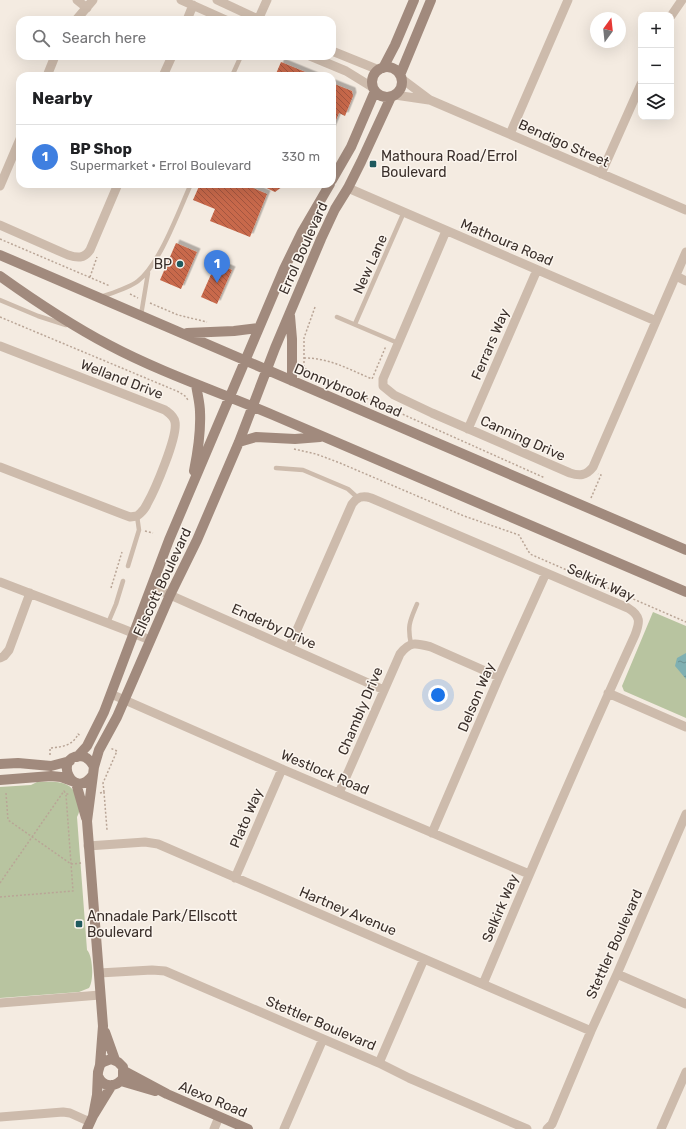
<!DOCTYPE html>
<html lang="en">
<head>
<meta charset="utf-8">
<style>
  body { margin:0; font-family:Rubik,sans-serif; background:#f6f6f6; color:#202124 }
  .controls { position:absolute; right:12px; top:12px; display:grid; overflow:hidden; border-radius:8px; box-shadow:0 4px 16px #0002 }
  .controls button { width:36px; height:36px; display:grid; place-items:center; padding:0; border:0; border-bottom:1px solid #e0e0e0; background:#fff; color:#202124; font:20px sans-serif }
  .compass { position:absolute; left:590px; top:12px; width:36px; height:36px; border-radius:50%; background:#fff; box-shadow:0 4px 16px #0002; rotate:15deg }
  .you { position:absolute; left:438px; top:695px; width:14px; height:14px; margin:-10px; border:3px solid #fff; border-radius:50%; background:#1a73e8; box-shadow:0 0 0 6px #1a73e833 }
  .badge { display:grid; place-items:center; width:26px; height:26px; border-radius:50%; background:#ea580c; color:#fff; font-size:13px; font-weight:700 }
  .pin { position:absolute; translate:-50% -33px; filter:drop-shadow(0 1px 2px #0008) }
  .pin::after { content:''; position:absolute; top:21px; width:14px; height:12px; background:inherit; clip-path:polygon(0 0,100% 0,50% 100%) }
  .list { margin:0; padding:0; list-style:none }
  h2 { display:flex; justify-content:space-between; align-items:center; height:52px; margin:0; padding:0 16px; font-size:17px }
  h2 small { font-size:13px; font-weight:400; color:#757577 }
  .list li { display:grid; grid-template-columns:26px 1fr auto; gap:12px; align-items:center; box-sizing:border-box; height:64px; padding:0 16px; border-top:1px solid #e0e0e0 }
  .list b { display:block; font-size:15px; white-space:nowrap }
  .list p { margin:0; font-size:13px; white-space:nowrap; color:#757577 }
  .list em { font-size:13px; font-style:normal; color:#757577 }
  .icon { flex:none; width:22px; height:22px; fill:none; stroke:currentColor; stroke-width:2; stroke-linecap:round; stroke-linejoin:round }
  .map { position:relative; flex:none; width:686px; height:1129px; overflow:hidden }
  .search { position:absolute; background:#fff; box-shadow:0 4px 16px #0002; left:16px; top:16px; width:320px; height:44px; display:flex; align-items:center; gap:10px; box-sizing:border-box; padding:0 14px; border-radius:12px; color:#757577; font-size:15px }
  .panel { position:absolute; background:#fff; box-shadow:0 4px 16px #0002; left:16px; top:72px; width:320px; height:116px; border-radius:12px }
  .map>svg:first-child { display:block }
</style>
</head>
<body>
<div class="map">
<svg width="686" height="1129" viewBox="0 0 686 1129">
  <defs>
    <pattern id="water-ripples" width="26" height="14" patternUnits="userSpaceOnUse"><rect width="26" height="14" fill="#7fb0b2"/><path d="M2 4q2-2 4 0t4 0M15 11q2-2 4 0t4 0" fill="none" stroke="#699091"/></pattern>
    <pattern id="building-back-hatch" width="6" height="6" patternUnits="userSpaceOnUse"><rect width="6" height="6" fill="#c8694b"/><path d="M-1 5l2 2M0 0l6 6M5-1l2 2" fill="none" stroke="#a4573f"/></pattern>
    <filter id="shadow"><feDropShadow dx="3.5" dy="-3.5" stdDeviation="0" flood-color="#0004"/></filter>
  </defs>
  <rect width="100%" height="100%" fill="#f4ebe1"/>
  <path fill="#b8c4a0" d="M653,612L686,626V718L624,691L622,686Z
    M37,782C55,782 74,779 78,802C80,809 80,811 77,817L87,950C93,956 94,981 89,988L79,992L0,998V787L31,785Z"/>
  <path fill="url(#water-ripples)" d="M686,653V679L675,666L677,658Z"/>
  <path fill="url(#building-back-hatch)" filter="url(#shadow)" d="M281,62L315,76H275Z
    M332,83L352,91L353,96L345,116L339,113L332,130Z
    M200,184H244L267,194L250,237L210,221L215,209L193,200Z
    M258,184H286L275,192Z
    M176,243L197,252L181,289L160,280Z
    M216,263L232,270L217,304L201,297Z"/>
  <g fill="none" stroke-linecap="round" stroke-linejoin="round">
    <path stroke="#b9a596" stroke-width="1.5" stroke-dasharray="2 2" stroke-linecap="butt" d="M0,239L110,286
      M90,277L97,257
      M130,294L138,298
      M150,303L178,315L207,322
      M315,307L304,338V368L353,392L545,478
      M0,317L179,392L185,396L188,400
      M304,358C330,358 348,369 372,379L386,346
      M294,449L316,454L340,463L464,516L519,535L530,554L686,622
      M591,498L601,475L598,474
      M145,531L153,533
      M111,588L122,552
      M50,755V748C61,747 73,746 78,734L81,736
      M104,792L103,783L117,751L110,748
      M6,793L8,820L71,864L82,863
      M100,793L104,792L107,830
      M0,883L64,791L66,794H70
      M0,897L73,891L66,795"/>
    <path stroke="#cdbbac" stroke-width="4.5" d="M232,76L241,56
      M101,297C112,293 129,288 138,281C160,264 179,210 191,184
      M0,300L38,316L66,325
      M141,315L148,273
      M337,317L398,343
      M355,324L404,212
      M276,468L303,470L348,489L358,498
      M128,566L139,530L137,516
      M108,623L116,604L123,581
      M411,644C407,625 410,621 417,604"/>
    <path stroke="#cdbbac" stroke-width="9" d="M77,0L87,8
      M181,0L226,20
      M217,0L260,20
      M671,16L682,0
      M76,20L93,0
      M187,20L193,5
      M258,20L267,0
      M332,51L379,70
      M310,56L346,71L372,87
      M47,76L55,56
      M163,76L172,56
      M402,79L430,100L686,210
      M395,95L429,100
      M510,134L568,0
      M601,174L641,84
      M0,186L20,139
      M348,188L656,321
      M0,225L68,255C77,258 84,259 90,250L118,184
      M446,231L383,379V386L394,395L432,413L570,473C579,476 586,476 593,467L686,252
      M676,276L686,281
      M0,346L165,410C169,413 174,416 175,422C178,436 155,490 147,504C145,509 141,513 137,516L130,517L122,514L0,467
      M468,429L537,270
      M0,582L123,629L150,640
      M152,587L384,690
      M289,648L352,504C357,497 362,495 371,498L628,608C641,616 640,622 635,635C582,751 532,867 483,984
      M0,658L4,656L9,650L30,593
      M608,693L686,727
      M111,694L282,769L529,874
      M339,793L400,654C410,641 416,643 431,647L499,677
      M432,833L499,677L546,573
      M88,846L145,842L158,844L591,1031
      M235,878L282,769
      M99,973L152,970L165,971L379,1063L409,1078L527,1129
      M617,974L686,1004
      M0,1003L100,995
      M379,1063L424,959
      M0,1117L63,1112L70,1113L90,1122
      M214,1129L219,1117
      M284,1129L323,1039
      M547,1129L552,1124L591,1031L617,974L686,814
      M661,1129L686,1072"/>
    <path stroke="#a18a7d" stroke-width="10" d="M372 82a15 15 0 1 1 30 0a15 15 0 1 1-30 0Z
      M383,68L395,45L414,0
      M400,75L431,0
      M332,180L351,147L375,91
      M0,255L686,550
      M0,276C35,301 71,325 109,345C162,373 219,392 273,415C411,474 549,533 686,592
      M290,316L292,339V381
      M187,333L234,331L258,328
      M239,442L256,437L295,439L320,437
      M194,471C198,451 201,432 200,412C200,403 197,393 196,384
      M77,757L87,746L104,712L169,540L284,269L302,232L330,184
      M0,764L18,763L51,766L70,761
      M94,767L99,750L117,717L170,595L197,540L239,442L275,348L321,239L335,209L348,188L361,162L391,97
      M92,776C73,801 53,757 80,756C87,756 91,761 94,767L87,821L103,1026L100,1065
      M0,780L51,776L61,777L72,781
      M76,783L86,818
      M105,1032L115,1060
      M124,1071L167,1094L248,1129
      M121,1081L155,1091
      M93,1116L97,1095L98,1072L100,1065L103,1062L111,1059L118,1062L123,1067V1078C116,1088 103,1088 98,1076
      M87,1129L93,1116L112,1085"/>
  </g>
  <g fill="#1f5a5e" stroke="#fbf5ee" stroke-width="1.5">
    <rect x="369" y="160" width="8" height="8" rx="2"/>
    <circle cx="180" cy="264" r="4"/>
    <rect x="75" y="920" width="8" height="8" rx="2"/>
  </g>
  <g text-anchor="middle" stroke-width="3" stroke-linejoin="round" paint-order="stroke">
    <g font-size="14" fill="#3b302b" stroke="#fbf5ee">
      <text transform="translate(564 143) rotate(24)" y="5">Bendigo Street</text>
      <text transform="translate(507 242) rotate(23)" y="5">Mathoura Road</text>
      <text transform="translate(303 248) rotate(-66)" y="5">Errol Boulevard</text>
      <text transform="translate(370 264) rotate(-66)" y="5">New Lane</text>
      <text transform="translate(490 344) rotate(-67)" y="5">Ferrars Way</text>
      <text transform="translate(122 379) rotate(21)" y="5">Welland Drive</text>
      <text transform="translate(348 390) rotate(23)" y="5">Donnybrook Road</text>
      <text transform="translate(523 438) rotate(24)" y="5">Canning Drive</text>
      <text transform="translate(162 582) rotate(-65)" y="5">Ellscott Boulevard</text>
      <text transform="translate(601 582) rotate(24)" y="5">Selkirk Way</text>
      <text transform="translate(274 626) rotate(24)" y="5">Enderby Drive</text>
      <text transform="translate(476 697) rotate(-67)" y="5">Delson Way</text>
      <text transform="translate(360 711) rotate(-67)" y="5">Chambly Drive</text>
      <text transform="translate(325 772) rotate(23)" y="5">Westlock Road</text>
      <text transform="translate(246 818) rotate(-67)" y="5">Plato Way</text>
      <text transform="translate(500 908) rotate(-67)" y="5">Selkirk Way</text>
      <text transform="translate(348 911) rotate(23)" y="5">Hartney Avenue</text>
      <text transform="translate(614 944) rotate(-66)" y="5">Stettler Boulevard</text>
      <text transform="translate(321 1023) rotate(23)" y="5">Stettler Boulevard</text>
      <text transform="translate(213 1099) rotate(23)" y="5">Alexo Road</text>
    </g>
    <g font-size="14" fill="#3b302b" stroke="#fbf5ee" text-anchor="start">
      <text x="381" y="161">Mathoura Road/Errol<tspan x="381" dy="16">Boulevard</tspan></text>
      <text x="172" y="269" text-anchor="end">BP</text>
      <text x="87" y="921">Annadale Park/Ellscott<tspan x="87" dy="16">Boulevard</tspan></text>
    </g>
  </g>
</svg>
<div class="controls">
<button>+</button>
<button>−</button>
<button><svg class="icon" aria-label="layers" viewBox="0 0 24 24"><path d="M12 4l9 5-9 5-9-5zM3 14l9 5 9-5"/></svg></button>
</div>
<svg class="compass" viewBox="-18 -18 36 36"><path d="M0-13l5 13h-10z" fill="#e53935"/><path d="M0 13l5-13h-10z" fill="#757577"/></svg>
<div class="you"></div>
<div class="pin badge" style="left:217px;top:283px;background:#3f7fe0">1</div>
<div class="search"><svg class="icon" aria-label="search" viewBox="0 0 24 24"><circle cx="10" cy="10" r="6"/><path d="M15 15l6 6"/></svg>Search here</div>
<section class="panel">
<h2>Nearby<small></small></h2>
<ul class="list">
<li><span class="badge" style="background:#3f7fe0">1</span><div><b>BP Shop</b><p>Supermarket · Errol Boulevard</p></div><em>330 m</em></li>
</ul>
</section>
</div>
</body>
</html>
